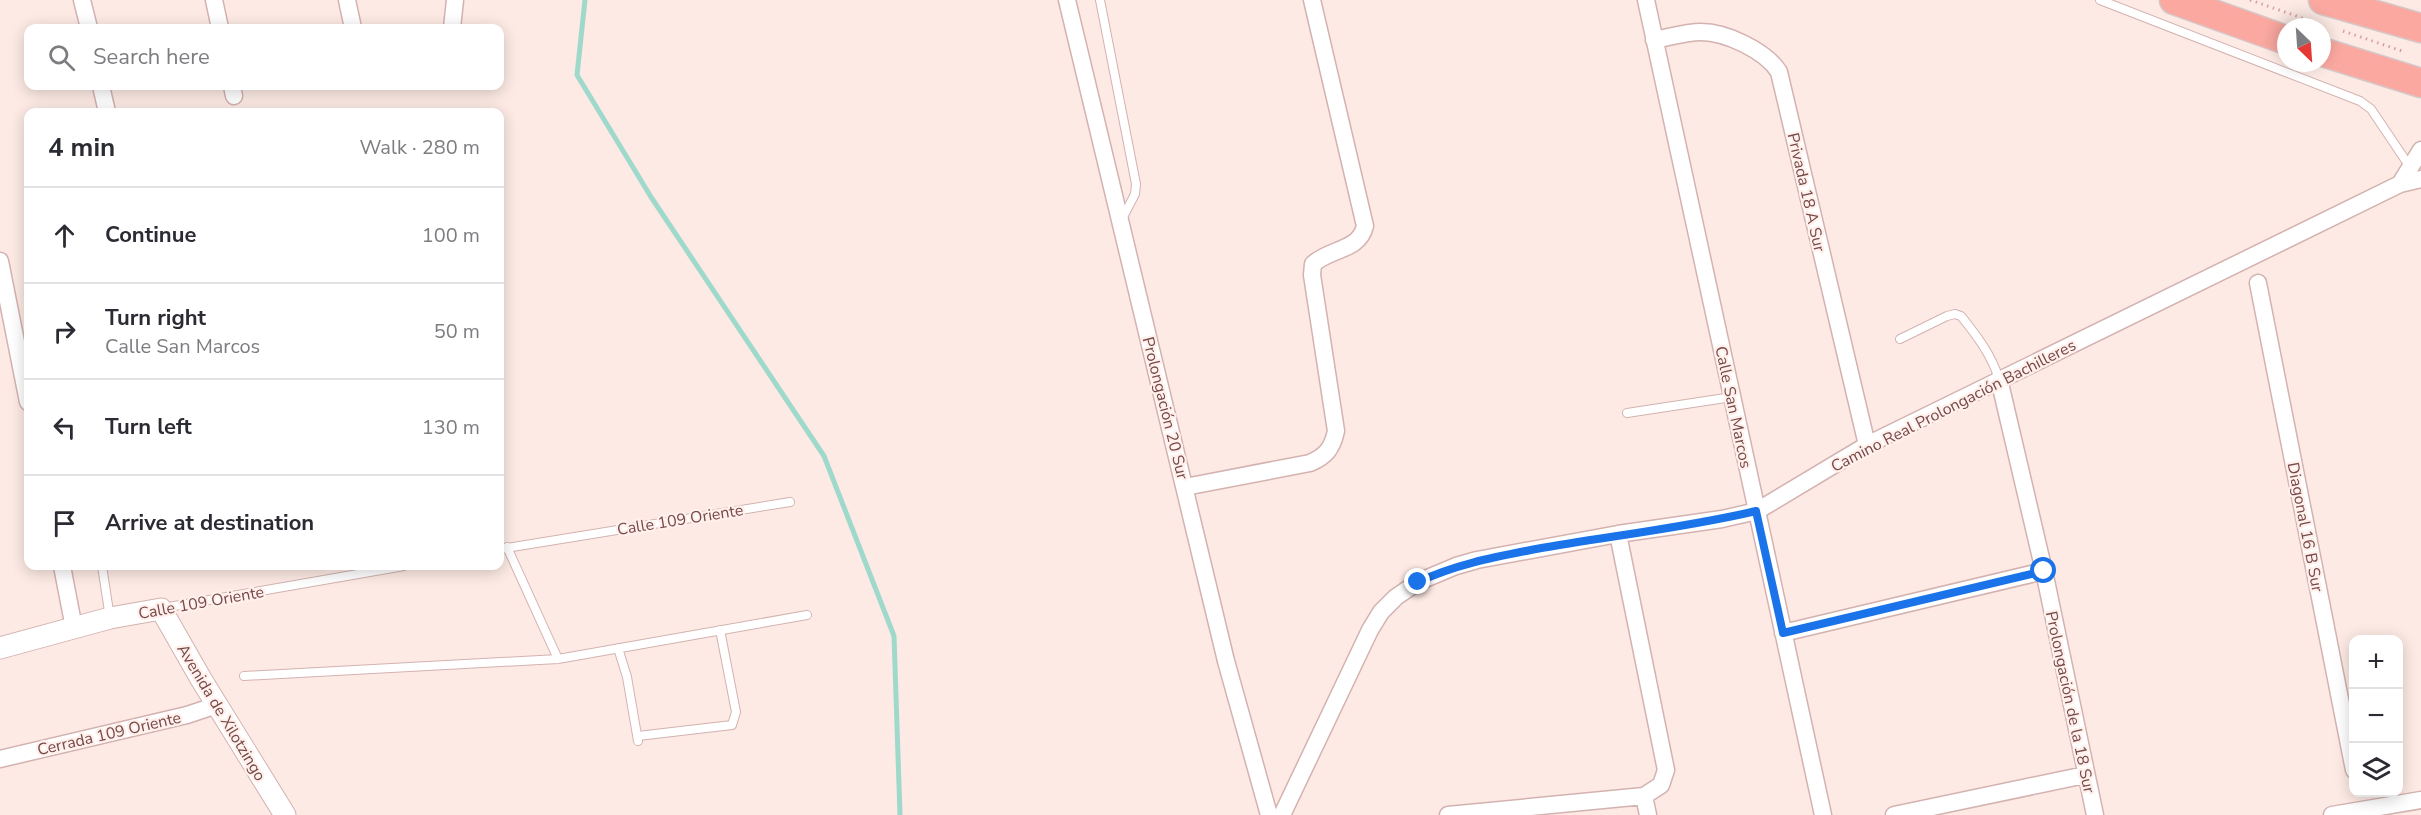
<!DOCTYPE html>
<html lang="en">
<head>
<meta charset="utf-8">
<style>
  body { margin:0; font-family:"Nunito Sans",sans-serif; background:#f7f7f7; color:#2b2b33 }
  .controls { position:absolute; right:18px; bottom:18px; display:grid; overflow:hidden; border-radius:12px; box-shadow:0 3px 15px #0003 }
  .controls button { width:54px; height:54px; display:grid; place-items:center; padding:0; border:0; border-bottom:2px solid #e1e1e2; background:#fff; color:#2b2b33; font:30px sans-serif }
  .compass { position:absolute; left:2277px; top:18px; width:54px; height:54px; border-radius:50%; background:#fff; box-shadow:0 3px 15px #0003; rotate:155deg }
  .stop { position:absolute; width:18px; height:18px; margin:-14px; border:4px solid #1a73e8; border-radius:50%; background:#fff }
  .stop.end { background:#1a73e8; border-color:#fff; box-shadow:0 2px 6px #0008 }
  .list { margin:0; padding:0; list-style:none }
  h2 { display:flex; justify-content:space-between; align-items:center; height:78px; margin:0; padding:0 24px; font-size:26px }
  h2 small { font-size:20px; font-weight:400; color:#7c7c81 }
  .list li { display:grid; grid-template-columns:39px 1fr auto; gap:18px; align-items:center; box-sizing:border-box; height:96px; padding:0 24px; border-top:2px solid #e1e1e2 }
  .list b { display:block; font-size:22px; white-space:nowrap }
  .list p { margin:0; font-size:20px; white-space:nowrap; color:#7c7c81 }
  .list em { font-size:20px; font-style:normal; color:#7c7c81 }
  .icon { flex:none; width:33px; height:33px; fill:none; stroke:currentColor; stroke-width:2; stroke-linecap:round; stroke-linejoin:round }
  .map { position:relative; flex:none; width:2421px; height:815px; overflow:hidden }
  .search { position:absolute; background:#fff; box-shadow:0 3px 15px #0003; left:24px; top:24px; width:480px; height:66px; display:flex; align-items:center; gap:15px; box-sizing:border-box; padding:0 21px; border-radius:12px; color:#7c7c81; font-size:22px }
  .panel { position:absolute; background:#fff; box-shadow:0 3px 15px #0003; left:24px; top:108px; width:480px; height:462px; border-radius:12px }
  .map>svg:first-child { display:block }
</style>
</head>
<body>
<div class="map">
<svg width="2421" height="815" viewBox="0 0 2421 815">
  <rect width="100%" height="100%" fill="#fdeae4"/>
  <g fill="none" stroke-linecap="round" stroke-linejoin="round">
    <path stroke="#9ed9cc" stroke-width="5" d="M585,0L577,75L651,197L824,456L894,636L900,815"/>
    <defs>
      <path id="service" d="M1100,0L1136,184L1135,194L1121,221
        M2100,0L2360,101L2371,109L2410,167
        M1900,339L1947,316L1955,314L1961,316C1977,336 1991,354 1999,379
        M1627,413L1732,397
        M507,547L558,659
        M500,549L790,502
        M102,566L110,618
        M163,608L404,566
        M618,648L627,677L638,741
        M244,676L558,659L807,615
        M638,736L732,725L736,712L720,630"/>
      <path id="minor" d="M82,0L89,28
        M214,0L220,28
        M347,0L353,28
        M1067,0L1226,661L1269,815
        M1646,0L1823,815
        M452,28L455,0
        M1654,40C1670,37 1686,32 1701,32C1726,32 1766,51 1779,72L1867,445
        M101,86L107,112
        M232,86L234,96
        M2400,184L2421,150
        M0,261L28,402
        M2258,283L2354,770
        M1999,379L2044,571L2095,815
        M1185,487L1310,463C1326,456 1332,449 1336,431L1312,275L1313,264C1331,248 1359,251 1365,226L1312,0
        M62,566L74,628
        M1783,633L2044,571
        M0,759L187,715L217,705
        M1644,796L1648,815
        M1282,815L1370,630L1381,612L1396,597L1418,582L1456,566L1477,560L1618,534L1722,519L1757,511L1867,445L2400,184L2421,179
        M1448,815L1644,796L1661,785L1666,770L1618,534
        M1894,815L2085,775
        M2332,815L2421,800"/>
      <path id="tertiary" d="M0,648L110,618L161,609L201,679L285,815"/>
      <path id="trunk" d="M2174,0L2286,40
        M2323,0L2421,28
        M2322,52L2421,83"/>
    </defs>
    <use href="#service" stroke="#d3b2b0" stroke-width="10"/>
    <use href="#minor" stroke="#d3b2b0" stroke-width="19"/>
    <use href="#tertiary" stroke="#d3b2b0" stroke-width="23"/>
    <use href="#trunk" stroke="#d6c8c9" stroke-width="31"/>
    <path stroke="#d7a09e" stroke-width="3" stroke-dasharray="1.5 4.5" stroke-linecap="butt" d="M2250,0L2311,21
      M2343,31L2405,52"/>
    <use href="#service" stroke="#fff" stroke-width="8"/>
    <use href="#minor" stroke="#fff" stroke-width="16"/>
    <use href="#tertiary" stroke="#fff" stroke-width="21"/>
    <use href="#trunk" stroke="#faa8a0" stroke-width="28"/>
  </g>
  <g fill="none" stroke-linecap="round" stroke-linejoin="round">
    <path stroke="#1a73e8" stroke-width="8" d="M1418,582C1456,564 1495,557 1536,549C1609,536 1684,528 1756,511L1783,633L2044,571"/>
  </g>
  <g text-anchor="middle" stroke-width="4.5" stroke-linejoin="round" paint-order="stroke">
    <g font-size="16" fill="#76494a" stroke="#fff0eb">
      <text transform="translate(1807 192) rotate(77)" y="6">Privada 18 A Sur</text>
      <text transform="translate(1953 405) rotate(-27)" y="6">Camino Real Prolongación Bachilleres</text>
      <text transform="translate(1734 407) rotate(78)" y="6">Calle San Marcos</text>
      <text transform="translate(1166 408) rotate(76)" y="6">Prolongación 20 Sur</text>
      <text transform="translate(680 519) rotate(-9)" y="6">Calle 109 Oriente</text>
      <text transform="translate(2306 527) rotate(79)" y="6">Diagonal 16 B Sur</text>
      <text transform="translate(201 602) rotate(-10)" y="6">Calle 109 Oriente</text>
      <text transform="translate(2071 702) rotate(78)" y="6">Prolongación de la 18 Sur</text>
      <text transform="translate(222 712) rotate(59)" y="6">Avenida de Xilotzingo</text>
      <text transform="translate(109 733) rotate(-13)" y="6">Cerrada 109 Oriente</text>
    </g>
  </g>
</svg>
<div class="controls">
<button>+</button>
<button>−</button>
<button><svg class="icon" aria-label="layers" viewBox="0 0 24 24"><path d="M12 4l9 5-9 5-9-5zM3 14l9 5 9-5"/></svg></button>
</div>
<svg class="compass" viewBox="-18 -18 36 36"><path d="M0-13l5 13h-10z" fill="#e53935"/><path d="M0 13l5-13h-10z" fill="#7c7c81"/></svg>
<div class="stop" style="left:2044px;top:571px"></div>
<div class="stop end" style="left:1418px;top:582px"></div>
<div class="search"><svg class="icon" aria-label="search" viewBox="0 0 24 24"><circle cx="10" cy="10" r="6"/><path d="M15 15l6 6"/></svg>Search here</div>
<section class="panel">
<h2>4 min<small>Walk · 280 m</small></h2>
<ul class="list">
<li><svg class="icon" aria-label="ahead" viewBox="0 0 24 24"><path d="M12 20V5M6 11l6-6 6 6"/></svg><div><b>Continue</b></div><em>100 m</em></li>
<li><svg class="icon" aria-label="right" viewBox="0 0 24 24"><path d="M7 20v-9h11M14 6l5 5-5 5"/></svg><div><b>Turn right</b><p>Calle San Marcos</p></div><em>50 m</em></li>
<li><svg class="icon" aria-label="left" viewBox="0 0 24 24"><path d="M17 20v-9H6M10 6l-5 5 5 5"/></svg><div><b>Turn left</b></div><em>130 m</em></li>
<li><svg class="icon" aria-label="arrive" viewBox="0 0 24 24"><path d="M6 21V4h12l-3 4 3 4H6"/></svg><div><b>Arrive at destination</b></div></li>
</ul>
</section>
</div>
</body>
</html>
